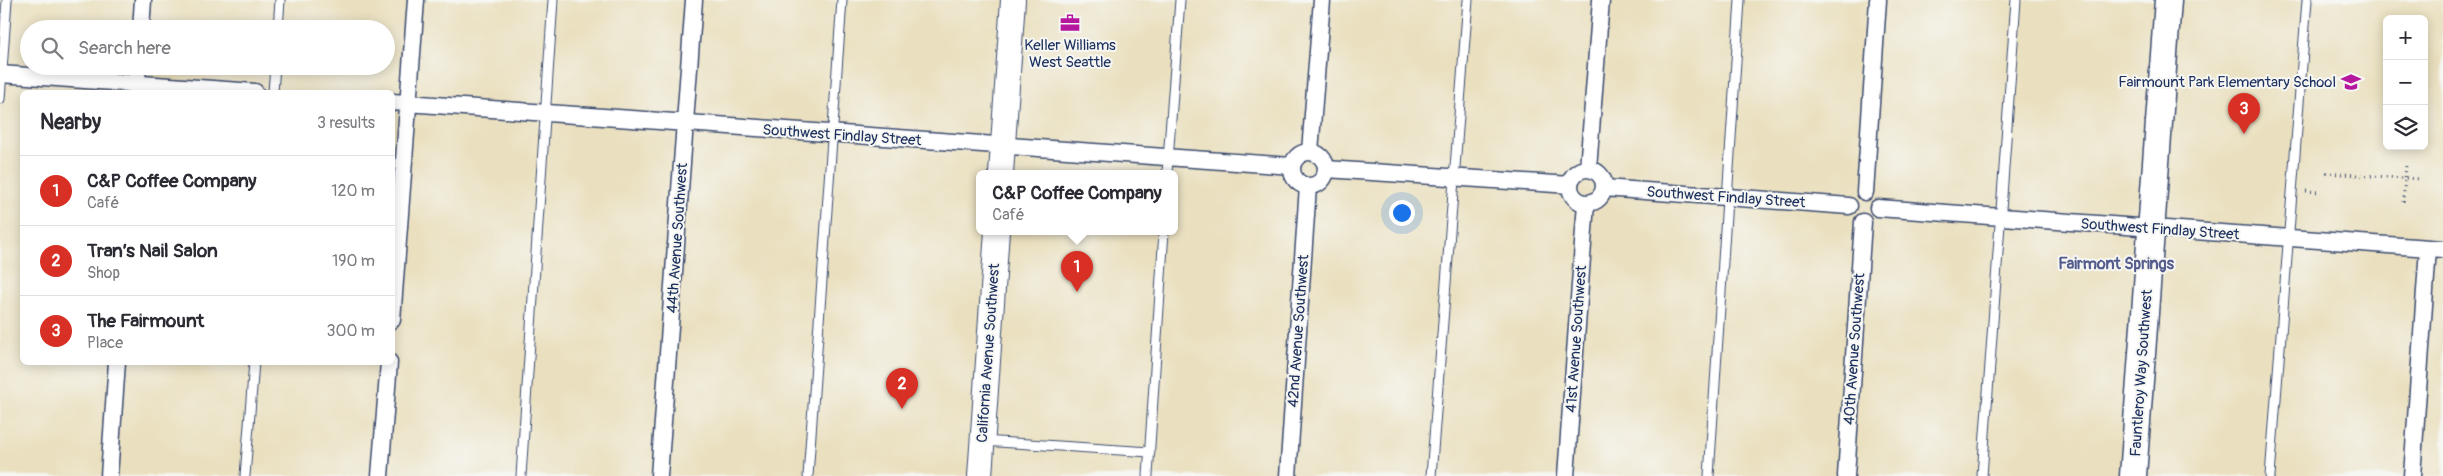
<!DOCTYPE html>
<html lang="en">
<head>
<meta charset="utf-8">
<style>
  body { margin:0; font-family:Pangolin,sans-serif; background:#f7f7f7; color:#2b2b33 }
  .controls { position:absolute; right:15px; top:15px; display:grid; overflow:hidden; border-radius:8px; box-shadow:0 2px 12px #0003 }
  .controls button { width:45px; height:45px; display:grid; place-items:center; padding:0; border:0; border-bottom:1px solid #e1e1e2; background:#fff; color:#2b2b33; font:25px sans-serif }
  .you { position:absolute; left:1401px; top:212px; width:18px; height:18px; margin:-12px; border:4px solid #fff; border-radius:50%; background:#1a73e8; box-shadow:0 0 0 8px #1a73e833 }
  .badge { display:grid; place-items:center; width:32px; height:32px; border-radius:50%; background:#d93025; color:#fff; font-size:16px; font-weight:700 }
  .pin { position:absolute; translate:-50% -41px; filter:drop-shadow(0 1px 2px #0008) }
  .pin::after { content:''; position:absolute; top:26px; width:18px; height:15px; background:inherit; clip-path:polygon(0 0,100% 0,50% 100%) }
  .popup { position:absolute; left:976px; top:170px; width:202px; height:65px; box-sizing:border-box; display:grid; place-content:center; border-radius:8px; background:#fff; filter:drop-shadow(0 1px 4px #0005); font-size:16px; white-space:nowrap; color:#7c7c81 }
  .popup b { font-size:19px; color:#2b2b33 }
  .popup::after { content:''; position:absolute; left:50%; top:100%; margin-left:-10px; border:10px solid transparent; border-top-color:#fff }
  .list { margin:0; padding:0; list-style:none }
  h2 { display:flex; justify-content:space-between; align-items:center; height:65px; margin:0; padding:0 20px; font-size:21px }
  h2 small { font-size:16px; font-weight:400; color:#7c7c81 }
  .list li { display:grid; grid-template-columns:32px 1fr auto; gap:15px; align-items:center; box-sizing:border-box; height:70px; padding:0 20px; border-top:1px solid #e1e1e2 }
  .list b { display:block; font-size:19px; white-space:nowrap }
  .list p { margin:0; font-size:16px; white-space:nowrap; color:#7c7c81 }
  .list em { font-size:16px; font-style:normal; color:#7c7c81 }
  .icon { flex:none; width:28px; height:28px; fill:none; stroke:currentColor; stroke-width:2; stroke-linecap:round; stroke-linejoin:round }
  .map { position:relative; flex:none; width:2443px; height:476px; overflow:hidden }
  .search { position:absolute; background:#fff; box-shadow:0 2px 12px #0003; left:20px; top:20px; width:375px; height:55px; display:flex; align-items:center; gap:12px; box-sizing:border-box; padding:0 18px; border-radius:28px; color:#7c7c81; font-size:19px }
  .panel { position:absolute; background:#fff; box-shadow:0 2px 12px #0003; left:20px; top:90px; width:375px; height:275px; border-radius:8px }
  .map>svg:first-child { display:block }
</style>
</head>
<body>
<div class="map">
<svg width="2443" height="476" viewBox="0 0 2443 476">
  <rect width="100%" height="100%" fill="#f6f6f2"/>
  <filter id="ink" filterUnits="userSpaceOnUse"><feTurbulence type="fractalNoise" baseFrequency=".02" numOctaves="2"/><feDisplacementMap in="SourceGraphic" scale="10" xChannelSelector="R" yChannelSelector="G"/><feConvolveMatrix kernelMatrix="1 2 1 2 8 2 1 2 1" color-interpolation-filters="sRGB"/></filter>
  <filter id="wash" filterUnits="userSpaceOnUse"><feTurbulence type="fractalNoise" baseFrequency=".0096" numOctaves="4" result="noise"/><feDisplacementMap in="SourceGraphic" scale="20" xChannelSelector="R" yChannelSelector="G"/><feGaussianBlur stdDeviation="1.12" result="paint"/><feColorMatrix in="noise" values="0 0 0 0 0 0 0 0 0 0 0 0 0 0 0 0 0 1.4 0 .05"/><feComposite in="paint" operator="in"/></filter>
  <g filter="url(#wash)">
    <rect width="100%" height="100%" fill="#eae0bf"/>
  </g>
  <g filter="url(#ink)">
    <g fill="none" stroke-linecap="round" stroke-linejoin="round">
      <defs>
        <path id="lane" d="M278,29L280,0
          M273,92L275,66
          M0,99L7,0
          M1167,173L1180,0
          M983,441L1150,452
          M245,476L254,362
          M521,476L553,0
          M808,476L842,0
          M1148,476L1164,231
          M1431,476L1468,0
          M1709,476L1740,0
          M1982,476L2016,0
          M2270,476L2307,0"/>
        <path id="street" d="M141,29L143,0
          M0,74L255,92
          M136,92L138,66
          M392,102L1292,166
          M1292 169a17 17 0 1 1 34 0a17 17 0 1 1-34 0Z
          M1310,152L1322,0
          M1326,169L1570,185
          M1588,169L1601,0
          M1570 186a17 17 0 1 1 34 0a17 17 0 1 1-34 0Z
          M1604,188L1849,206
          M1865,192L1878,0
          M1878,208L2443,249
          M392,320L416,0
          M109,476L117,362
          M380,476L389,362
          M659,476L694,0
          M1288,476L1308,186
          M1566,476L1586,203
          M1846,476L1863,222
          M2412,476L2428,248"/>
        <path id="secondary" d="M1001,173L1013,0
          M980,476L997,231"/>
        <path id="primary" d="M2133,476L2168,0"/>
      </defs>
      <use href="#lane" stroke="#3a4a6d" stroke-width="11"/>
      <use href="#street" stroke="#3a4a6d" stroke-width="19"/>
      <use href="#secondary" stroke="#3a4a6d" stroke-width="26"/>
      <use href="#primary" stroke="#3a4a6d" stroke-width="29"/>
      <path stroke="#3a4a6d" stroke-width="3" stroke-dasharray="1 4" stroke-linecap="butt" d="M2326,173L2419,179
        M2306,191L2321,192
        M2403,202L2406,165"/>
      <use href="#lane" stroke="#fff" stroke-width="9"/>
      <use href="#street" stroke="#fff" stroke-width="16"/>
      <use href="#secondary" stroke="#fff" stroke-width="24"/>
      <use href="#primary" stroke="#fff" stroke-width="26"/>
    </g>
  </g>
  <defs>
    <symbol id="office-bare" viewBox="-9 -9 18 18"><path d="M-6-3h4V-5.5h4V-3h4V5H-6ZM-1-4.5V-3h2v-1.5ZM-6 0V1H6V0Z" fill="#b5179e" stroke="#f6f6f2" stroke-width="2.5" paint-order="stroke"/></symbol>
    <symbol id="school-bare" viewBox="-9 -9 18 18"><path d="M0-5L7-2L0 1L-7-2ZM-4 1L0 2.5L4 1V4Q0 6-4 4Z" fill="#b5179e" stroke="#f6f6f2" stroke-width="2.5" paint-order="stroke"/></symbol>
  </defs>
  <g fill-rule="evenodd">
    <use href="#office-bare" x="1056" y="9" width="28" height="28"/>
    <use href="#school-bare" x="2337" y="68" width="28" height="28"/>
  </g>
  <g text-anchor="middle" stroke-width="4" stroke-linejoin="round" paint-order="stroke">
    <g font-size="15" fill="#1b2f5e" stroke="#f6f6f2">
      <text x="1070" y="50">Keller Williams<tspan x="1070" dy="17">West Seattle</tspan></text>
      <text x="2336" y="87" text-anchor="end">Fairmount Park Elementary School</text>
    </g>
    <g font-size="15" fill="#1b2f5e" stroke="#f6f6f2">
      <text transform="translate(842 135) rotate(4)" y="5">Southwest Findlay Street</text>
      <text transform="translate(1726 197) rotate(4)" y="5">Southwest Findlay Street</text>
      <text transform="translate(2160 229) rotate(4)" y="5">Southwest Findlay Street</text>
      <text transform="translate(677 238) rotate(-86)" y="5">44th Avenue Southwest</text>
      <text transform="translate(1298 331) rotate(-86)" y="5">42nd Avenue Southwest</text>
      <text transform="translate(1576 339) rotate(-86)" y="5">41st Avenue Southwest</text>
      <text transform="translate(1854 349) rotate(-86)" y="5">40th Avenue Southwest</text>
      <text transform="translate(988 353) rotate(-86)" y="5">California Avenue Southwest</text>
      <text transform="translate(2141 373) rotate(-86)" y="5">Fauntleroy Way Southwest</text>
    </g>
    <g font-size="16" font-weight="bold" fill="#555d8f" stroke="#f6f6f2">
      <text x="2116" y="269">Fairmont Springs</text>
    </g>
  </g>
</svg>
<div class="controls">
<button>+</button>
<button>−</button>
<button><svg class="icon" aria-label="layers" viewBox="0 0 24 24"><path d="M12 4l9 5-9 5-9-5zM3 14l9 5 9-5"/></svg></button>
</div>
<div class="you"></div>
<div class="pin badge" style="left:1077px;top:292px">1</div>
<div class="popup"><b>C&amp;P Coffee Company</b>Café</div>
<div class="pin badge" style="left:902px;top:409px">2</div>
<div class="pin badge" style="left:2244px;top:134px">3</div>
<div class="search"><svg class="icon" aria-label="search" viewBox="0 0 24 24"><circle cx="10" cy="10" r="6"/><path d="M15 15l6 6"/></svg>Search here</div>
<section class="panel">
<h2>Nearby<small>3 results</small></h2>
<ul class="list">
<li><span class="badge">1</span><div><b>C&amp;P Coffee Company</b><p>Café</p></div><em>120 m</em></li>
<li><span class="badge">2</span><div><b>Tran’s Nail Salon</b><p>Shop</p></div><em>190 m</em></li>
<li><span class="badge">3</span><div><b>The Fairmount</b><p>Place</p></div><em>300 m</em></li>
</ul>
</section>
</div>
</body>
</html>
